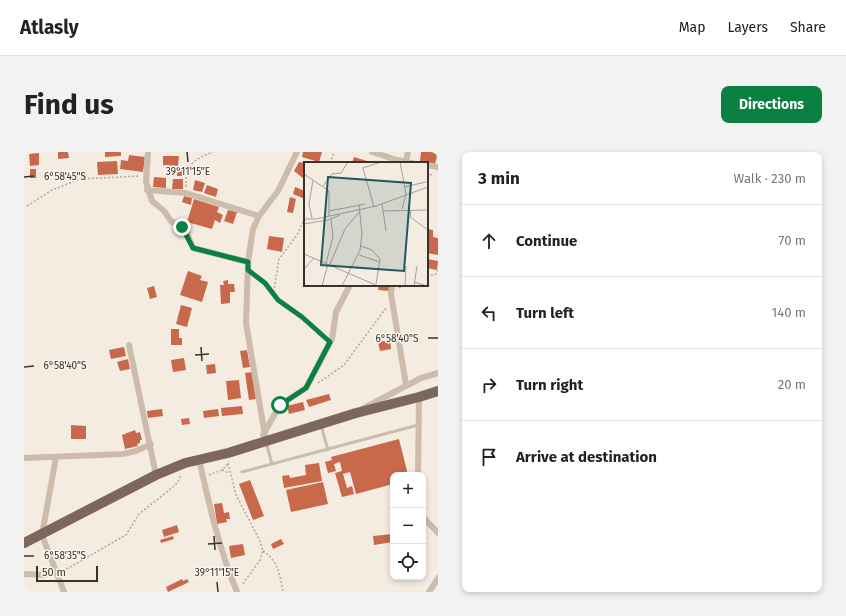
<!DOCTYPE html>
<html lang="en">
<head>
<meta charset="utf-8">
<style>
  body { margin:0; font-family:"Fira Sans",sans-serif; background:#f2f2f2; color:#222 }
  .controls { position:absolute; right:12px; bottom:12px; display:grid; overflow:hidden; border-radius:8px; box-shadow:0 2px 6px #0003 }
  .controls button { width:36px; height:36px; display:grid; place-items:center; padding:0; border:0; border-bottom:1px solid #e0e0e0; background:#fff; color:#222; font:20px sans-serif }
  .scale { position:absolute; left:12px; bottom:10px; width:62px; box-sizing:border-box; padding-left:4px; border:2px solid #3b302b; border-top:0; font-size:11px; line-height:14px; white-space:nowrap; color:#3b302b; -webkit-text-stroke:3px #fbf5ee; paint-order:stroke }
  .stop { position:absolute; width:12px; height:12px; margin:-9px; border:3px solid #0b8043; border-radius:50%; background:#fff }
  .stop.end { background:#0b8043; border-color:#fff; box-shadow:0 1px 4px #0008 }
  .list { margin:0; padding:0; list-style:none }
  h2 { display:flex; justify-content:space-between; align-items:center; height:52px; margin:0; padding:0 16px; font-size:17px }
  h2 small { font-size:13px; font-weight:400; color:#767676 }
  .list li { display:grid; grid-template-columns:26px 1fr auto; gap:12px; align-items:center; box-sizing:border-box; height:72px; padding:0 16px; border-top:1px solid #e0e0e0 }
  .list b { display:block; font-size:15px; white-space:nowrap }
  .list em { font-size:13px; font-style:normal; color:#767676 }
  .icon { flex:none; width:22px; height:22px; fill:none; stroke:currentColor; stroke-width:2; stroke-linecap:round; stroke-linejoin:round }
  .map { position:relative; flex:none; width:414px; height:440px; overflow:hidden; border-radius:8px }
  header { display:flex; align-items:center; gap:24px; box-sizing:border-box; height:56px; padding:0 20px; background:#fff; border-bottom:1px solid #e0e0e0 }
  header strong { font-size:19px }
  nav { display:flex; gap:22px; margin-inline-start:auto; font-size:14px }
  .intro { display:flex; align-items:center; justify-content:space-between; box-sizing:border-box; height:96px; padding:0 24px }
  h1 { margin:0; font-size:28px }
  .button { padding:10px 18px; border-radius:8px; background:#0b8043; color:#fff; font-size:14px; font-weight:700 }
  main { display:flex; gap:24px; padding:0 24px }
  aside { flex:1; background:#fff; border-radius:8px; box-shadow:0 2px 6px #0003 }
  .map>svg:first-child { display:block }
</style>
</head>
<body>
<header>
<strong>Atlasly</strong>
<nav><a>Map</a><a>Layers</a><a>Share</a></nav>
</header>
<div class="intro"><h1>Find us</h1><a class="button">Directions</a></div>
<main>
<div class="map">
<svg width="414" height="440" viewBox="0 0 414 440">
  <rect width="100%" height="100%" fill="#f4ebe1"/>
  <path fill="#c8694b" d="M34,0H44L45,6L34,7Z
    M81,0H97V4L81,5Z
    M279,0H298L295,10L278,5Z
    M397,0H414L411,12L396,9Z
    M15,1V13L6,14L5,2Z
    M105,3L121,5L119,20L96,17L97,8L104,9Z
    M139,4H155L154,14L139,13Z
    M330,5L343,9L342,11H328Z
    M93,9L94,22L74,23L73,10Z
    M275,10L281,11L280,27L270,19Z
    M6,17H12V26H6Z
    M153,18H160V24H153Z
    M130,25L142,26V36L129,35Z
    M149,27H159V37H148Z
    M171,28L181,31L178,40L169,38Z
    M183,33L194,37L192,45L180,41Z
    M271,35L281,39V47L269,42Z
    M160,44L168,46L167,53L158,50Z
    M266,45L272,47L269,61L263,60Z
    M170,47L195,55L193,60L199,63L196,71L191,68L188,77L163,70Z
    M204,58L213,60L209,72L200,69Z
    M403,77L409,78V85L414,86V103L403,101Z
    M245,84L260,86L258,100L243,97Z
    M403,107L414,109L413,118L403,116Z
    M164,119L178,124L176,128L184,130L178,150L156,143Z
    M204,128V132H210L211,140H206V151L197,152L196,133H200L199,129Z
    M355,133H365V139L354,138Z
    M130,134L133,145L126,147L123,136Z
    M157,153L168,156L163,175L152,172Z
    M147,177H155V186H158V193H147Z
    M366,188L367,197L356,199L354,190Z
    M100,195L102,204L87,207L85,198Z
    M223,198L226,215L219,216L216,199Z
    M160,206L162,218L149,220L147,208Z
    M104,207L106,217L96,219L93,210Z
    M191,212L192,221L183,222L182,213Z
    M228,220L232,247L225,248L221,221Z
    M215,228L217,246L204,248L202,229Z
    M305,242L307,248L285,255L282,248Z
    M279,250L281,258L265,262L263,254Z
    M218,254L219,262L198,264L197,256Z
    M138,257L139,264L124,266L123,259Z
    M194,257L195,264L180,266L179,259Z
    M165,266L166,272L158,273L157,267Z
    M47,273L62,274V287H47Z
    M111,278L112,281L116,280L118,288H116V291L113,292L114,294L101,297L98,283Z
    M375,287L384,323H369V332L332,342L326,320L319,322L323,336L328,334L330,342L318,345L311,321L318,319L316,310L310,312L312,319L304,321L301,310L308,308L307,305Z
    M295,311L298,329L260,336L258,324L265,323L266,326L282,323L281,313Z
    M226,328L240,364L229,368L215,332Z
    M299,330L304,352L267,360L262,338Z
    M198,351L200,361L205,360L206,367H202L203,370L193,372L190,352Z
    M153,373L155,380L140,385L138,378Z
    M369,382V390L350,393L349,384Z
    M149,384L150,387L137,391L136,388Z
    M257,387L260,392L249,397L247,392Z
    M219,392L221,403L207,406L205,394Z
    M158,427L159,429L163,427L165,430L144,440L142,435Z"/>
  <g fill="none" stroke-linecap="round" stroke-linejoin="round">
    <path stroke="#b9a596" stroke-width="1.5" stroke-dasharray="2 2" stroke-linecap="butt" d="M306,11L310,0
      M403,26L409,21
      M162,35C161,13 170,7 189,0
      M3,54L28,38L56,27L116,24
      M231,123L241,131L254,149L278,165L300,185
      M403,124L412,122L414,118
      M375,136L383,133
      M249,144L255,107L273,83L281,66
      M294,231L320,213L362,156
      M204,311L212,343L236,389L239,399L236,408L218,433
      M198,318L205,321
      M185,323L198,318L204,312
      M239,399C254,408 256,424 259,440
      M39,419L102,383L115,362L149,335L154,330L157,322"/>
    <path stroke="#cdbbac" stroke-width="3" d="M297,273L304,298
      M242,290L248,312
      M218,320L394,273"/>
    <path stroke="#cdbbac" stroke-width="6" d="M124,0L122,30L128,49L140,59L147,69L162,79L169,96L224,110
      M348,0L373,8L389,11
      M382,10L384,0
      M403,13L414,15
      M123,38L162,41L235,64
      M368,133L367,142L382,233
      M105,193L132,323
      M340,256L397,226L414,221
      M239,283L256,253L282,236L308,187L312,160L326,133
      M242,290L222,171L224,110L229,77L235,64L254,39L273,0
      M32,305L18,383L40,440
      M0,306L99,302L112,299L127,292
      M175,307C185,352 195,397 213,440
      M394,323L395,245
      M399,365L414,381
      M0,422L20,423L31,419
      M405,440L414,426"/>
    <path stroke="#7d675c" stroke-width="10" d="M0,391L132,323L161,311L204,301L332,261L395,245L414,239"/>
  </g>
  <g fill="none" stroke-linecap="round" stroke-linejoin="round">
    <path stroke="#0b8043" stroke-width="5" d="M158,75L169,96L224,110V118L241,131L254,148L278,165L306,190L282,236L256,253"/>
  </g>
  <path fill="none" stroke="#3b302b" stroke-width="1.5" d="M163,0L164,10M0,25L10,24M404,186H414M177,195L178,209M171,203L185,202M0,215L10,214M190,384L191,398M184,392L198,391M0,404H10M193,430L194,440"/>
  <g transform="translate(280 10)">
    <rect width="124" height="124" fill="#f4ebe1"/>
    <path fill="none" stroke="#aaa098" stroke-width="1" d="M96,0L102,32L98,47M0,12L25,29V54M19,24L28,12L37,11L44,0M100,25L122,20M124,28V50M78,42L82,69M70,45L59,6L77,0M107,48L106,55L124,68M25,49L61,42M79,49L124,48M8,56L5,42L9,18M0,57H12L72,44L124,25M0,62L24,58L36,53M57,84L68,88L76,97L72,122M0,92L74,124M55,93L76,100M22,101L29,75L27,57M26,102L41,67L56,49M0,107L10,96M110,120L123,124M18,124L24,102M38,124L56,88L58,72L55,43M101,124L102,104M110,124L113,104"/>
    <path fill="#1f5a5e" fill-opacity="0.15" stroke="#1f5a5e" stroke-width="2" d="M24,15L107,21L100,109L17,103Z"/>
    <rect width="124" height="124" fill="none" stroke="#3b302b" stroke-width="2"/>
  </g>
  <g font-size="10" text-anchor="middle" fill="#3b302b" stroke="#fbf5ee" stroke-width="3" stroke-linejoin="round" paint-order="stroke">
    <text x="164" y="23">39°11'15"E</text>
    <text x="41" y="28">6°58'45"S</text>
    <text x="373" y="190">6°58'40"S</text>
    <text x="41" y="217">6°58'40"S</text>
    <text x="41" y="407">6°58'35"S</text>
    <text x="193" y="424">39°11'15"E</text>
  </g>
</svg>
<div class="controls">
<button>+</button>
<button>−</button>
<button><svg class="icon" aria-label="locate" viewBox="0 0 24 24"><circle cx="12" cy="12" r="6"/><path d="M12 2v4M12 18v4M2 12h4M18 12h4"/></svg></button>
</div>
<div class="scale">50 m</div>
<div class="stop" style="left:256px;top:253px"></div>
<div class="stop end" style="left:158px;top:75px"></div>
</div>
<aside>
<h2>3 min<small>Walk · 230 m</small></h2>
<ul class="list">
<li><svg class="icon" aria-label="ahead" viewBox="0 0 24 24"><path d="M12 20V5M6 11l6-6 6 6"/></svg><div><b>Continue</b></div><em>70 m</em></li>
<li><svg class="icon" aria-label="left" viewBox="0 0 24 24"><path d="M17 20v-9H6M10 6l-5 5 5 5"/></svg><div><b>Turn left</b></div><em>140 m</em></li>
<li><svg class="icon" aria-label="right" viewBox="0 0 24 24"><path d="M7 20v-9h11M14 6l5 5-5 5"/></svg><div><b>Turn right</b></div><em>20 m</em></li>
<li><svg class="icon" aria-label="arrive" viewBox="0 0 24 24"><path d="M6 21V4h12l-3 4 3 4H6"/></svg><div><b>Arrive at destination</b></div></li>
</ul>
</aside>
</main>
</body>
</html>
